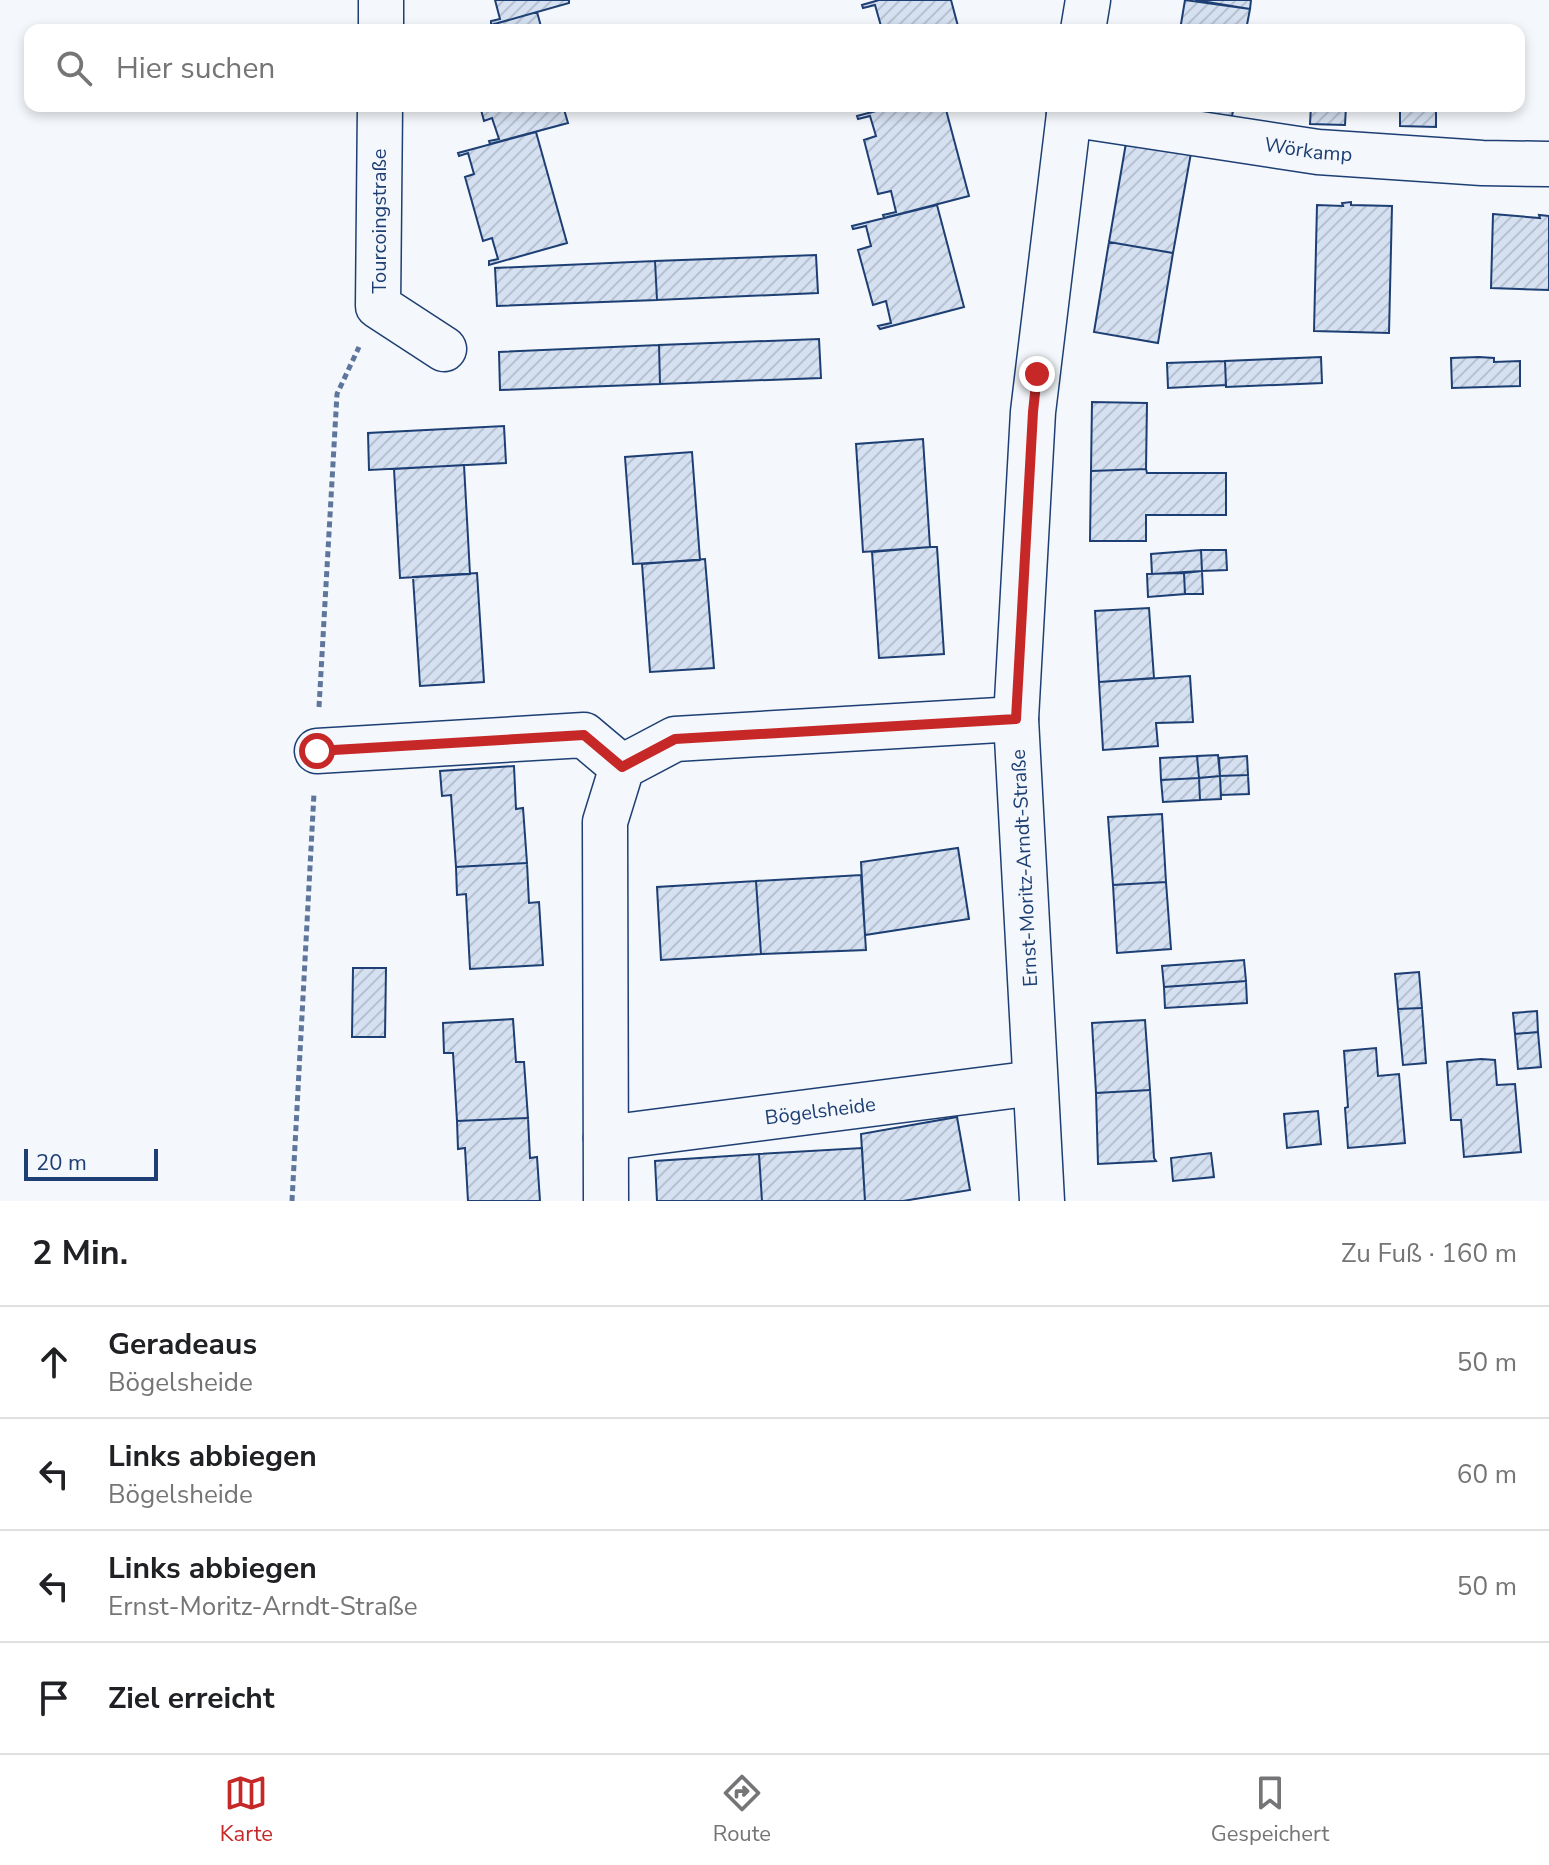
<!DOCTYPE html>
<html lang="de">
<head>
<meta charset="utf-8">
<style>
  body { margin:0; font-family:"Nunito Sans",sans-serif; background:#f6f6f6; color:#202124 }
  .scale { position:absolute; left:24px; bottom:20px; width:134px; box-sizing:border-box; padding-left:8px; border:4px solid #1d3f73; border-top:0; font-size:22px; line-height:28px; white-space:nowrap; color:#1d3f73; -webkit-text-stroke:6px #f4f7fb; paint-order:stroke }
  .stop { position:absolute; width:24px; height:24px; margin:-18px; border:6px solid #c62828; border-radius:50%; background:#fff }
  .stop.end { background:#c62828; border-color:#fff; box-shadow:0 2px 8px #0008 }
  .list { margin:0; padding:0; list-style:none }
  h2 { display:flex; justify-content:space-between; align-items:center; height:104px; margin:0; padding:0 32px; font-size:34px }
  h2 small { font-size:26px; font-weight:400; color:#757577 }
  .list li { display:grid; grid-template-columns:52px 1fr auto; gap:24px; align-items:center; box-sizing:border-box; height:112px; padding:0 32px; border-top:2px solid #e0e0e0 }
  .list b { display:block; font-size:30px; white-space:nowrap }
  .list p { margin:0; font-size:26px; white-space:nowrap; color:#757577 }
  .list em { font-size:26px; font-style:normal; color:#757577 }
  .icon { flex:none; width:44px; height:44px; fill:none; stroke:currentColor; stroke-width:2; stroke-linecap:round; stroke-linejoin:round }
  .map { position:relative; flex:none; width:1549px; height:1201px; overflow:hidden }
  .search { position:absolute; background:#fff; box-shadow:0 4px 12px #0003; left:24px; right:24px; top:24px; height:88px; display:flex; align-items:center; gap:20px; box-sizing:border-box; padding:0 28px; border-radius:16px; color:#757577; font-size:30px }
  .sheet { height:552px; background:#fff }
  nav { display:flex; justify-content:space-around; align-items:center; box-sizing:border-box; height:112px; border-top:2px solid #e0e0e0; background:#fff; font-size:22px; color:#757577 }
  nav a { display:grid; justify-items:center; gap:4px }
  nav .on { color:#c62828 }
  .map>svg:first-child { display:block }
</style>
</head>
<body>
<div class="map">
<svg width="1549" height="1201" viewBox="0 0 1549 1201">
  <defs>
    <pattern id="building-hatch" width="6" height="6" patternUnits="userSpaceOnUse" patternTransform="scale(2)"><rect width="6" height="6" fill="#d5e0f0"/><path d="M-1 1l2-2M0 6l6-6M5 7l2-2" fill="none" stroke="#b6c1d1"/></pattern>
  </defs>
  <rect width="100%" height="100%" fill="#f4f7fb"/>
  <path fill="url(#building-hatch)" stroke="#1d3f73" stroke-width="2" d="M495,0H569V3L491,25V21L500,19Z
    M879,0H951L959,30H868L881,26L875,5L863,8L862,5Z
    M1185,0L1250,9L1246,30H1180Z
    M1195,0H1251L1250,9Z
    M537,12L542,30H468L491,25Z
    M1311,27L1348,28V30H1311Z
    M480,106H563L568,123L490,144L489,141L499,139L492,118L484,121Z
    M895,106H945L969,196L884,218L883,215L896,212L891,191L878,194L864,140L876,136L870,116L858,119L857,116Z
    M1168,106H1234L1231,121L1167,110Z
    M1311,106H1346L1345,125L1310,124Z
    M1400,106H1436V127L1400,126Z
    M536,132L567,243L489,265V261L498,259L492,238L483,241L465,177L474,174L468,153L459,156L458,153Z
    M1126,143L1191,153L1173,253L1109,242Z
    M1351,202V205L1392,206L1389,333L1314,331L1317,205L1343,206L1342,203Z
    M937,205L964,307L880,329L878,326L891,323L886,301L873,305L858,250L871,246L866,226L853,229L852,226Z
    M1493,214L1540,218L1539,215L1549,216V290L1491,288Z
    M1109,242L1173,253L1158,343L1094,332Z
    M816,255L818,293L657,300L655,261Z
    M655,261L657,300L497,306L495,268Z
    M819,339L821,378L660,384L659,345Z
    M659,345L660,384L500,390L499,352Z
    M1321,357L1322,383L1226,387L1225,361Z
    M1479,357L1494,358V362L1520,361V386L1452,388L1451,358Z
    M1225,361L1226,385L1168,388L1167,363Z
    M1092,402L1147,403L1146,469L1091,471Z
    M504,426L506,463L369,470L368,433Z
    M923,439L930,547L863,552L856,444Z
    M692,452L700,560L633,564L625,457Z
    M464,465L470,574L400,578L394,469Z
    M1146,469L1147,473H1226V515H1146V541H1090L1091,471Z
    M930,547H937L944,654L879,658L872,552Z
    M1201,550H1226L1227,570L1202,571Z
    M1201,550L1202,571L1152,574L1151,554Z
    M705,559L714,668L650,672L642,564Z
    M1202,571L1203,594H1185L1184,573Z
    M477,573L484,682L420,686L413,577Z
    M1184,573L1185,594L1148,597L1147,574Z
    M1149,608L1154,678L1099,682L1095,611Z
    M1190,676L1193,722L1156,723L1158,746L1103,750L1099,682Z
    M1218,755L1220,776L1199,778L1197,756Z
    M1197,756L1199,778L1161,780L1160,758Z
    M1247,756L1248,775L1220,776L1219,758Z
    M514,766L516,809L523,808L527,863L456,867L451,795L442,796L440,771Z
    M1248,775L1249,794L1221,795L1220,776Z
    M1220,776L1221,799L1200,800L1199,778Z
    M1199,778L1200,800L1163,802L1161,780Z
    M1162,814L1166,882L1113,885L1108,817Z
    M958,848L969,919L865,935L861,862Z
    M527,863L529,903L539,902L543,965L470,969L466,894L457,895L456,867Z
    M861,875L866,950L761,954L756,881Z
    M756,881L761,954L661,960L657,887Z
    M1166,882L1171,949L1117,953L1113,885Z
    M1244,960L1246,981L1164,987L1162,966Z
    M353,968H386L385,1037H352Z
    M1419,972L1422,1008L1398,1009L1395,974Z
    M1246,981L1247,1003L1165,1008L1164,987Z
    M1422,1008L1426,1063L1403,1065L1398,1009Z
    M1537,1011L1538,1032L1515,1034L1513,1013Z
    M513,1019L516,1062H524L528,1118L457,1121L453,1053H444L443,1023Z
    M1145,1020L1150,1090L1096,1093L1092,1023Z
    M1538,1032L1541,1067L1518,1069L1515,1034Z
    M1376,1048L1378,1076L1399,1074L1405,1143L1348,1148L1345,1108L1348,1107L1344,1051Z
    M1481,1059L1495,1060L1497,1085L1515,1084L1521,1152L1464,1157L1461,1120H1451L1447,1062Z
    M1150,1090L1154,1158L1156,1161L1098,1164L1096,1093Z
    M1318,1111L1321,1144L1287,1148L1284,1114Z
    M957,1117L970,1190L903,1201H865L861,1134Z
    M528,1118L530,1158L537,1157L540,1201H468L465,1148L458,1149L457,1121Z
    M862,1148L865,1201H762L759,1154Z
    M1211,1153L1214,1177L1173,1181L1171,1158Z
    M759,1154L762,1201H657L655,1161Z"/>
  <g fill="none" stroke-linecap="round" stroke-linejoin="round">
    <defs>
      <g id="minor">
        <path d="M381,30V0"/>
        <path d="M1083,30L1088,0"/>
        <path d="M380,106L378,306L444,349"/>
        <path id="s1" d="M1069,114L1318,152L1482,163L1549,164"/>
        <path d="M317,751L584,735L622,767"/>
        <path id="s2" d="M606,1138L1035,1083"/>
        <path d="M606,1201L605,822L622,767L675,739L1016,719"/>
        <path d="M1042,1201L1016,719L1033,412L1070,106"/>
      </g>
    </defs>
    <use href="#minor" stroke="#1d3f73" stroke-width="47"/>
    <path stroke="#5e769c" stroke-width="5" stroke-dasharray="6 4" stroke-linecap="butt" d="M319,707L337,394L359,347
      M292,1201L314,793"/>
    <use href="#minor" stroke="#f4f7fb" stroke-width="44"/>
  </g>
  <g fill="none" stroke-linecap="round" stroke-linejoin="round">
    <path stroke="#c62828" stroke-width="10" d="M317,751L584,735L622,767L675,739L1016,719L1033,412L1037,374"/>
  </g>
  <g text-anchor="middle" stroke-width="6" stroke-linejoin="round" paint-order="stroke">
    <g font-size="20" fill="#1d3f73" stroke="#f4f7fb">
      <text dy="7" stroke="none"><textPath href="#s1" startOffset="242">Wörkamp</textPath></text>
      <text transform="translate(379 221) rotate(-90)" y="7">Tourcoingstraße</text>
      <text transform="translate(1024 868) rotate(-93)" y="7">Ernst-Moritz-Arndt-Straße</text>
      <text dy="7" stroke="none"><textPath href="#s2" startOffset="216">Bögelsheide</textPath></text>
    </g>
  </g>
</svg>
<div class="scale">20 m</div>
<div class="stop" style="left:317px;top:751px"></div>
<div class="stop end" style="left:1037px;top:374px"></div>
<div class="search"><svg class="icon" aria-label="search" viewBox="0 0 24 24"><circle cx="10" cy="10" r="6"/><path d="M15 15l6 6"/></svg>Hier suchen</div>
</div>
<section class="sheet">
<h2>2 Min.<small>Zu Fuß · 160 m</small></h2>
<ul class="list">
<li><svg class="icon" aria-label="ahead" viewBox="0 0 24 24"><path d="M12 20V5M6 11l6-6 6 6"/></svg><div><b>Geradeaus</b><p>Bögelsheide</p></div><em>50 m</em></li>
<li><svg class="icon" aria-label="left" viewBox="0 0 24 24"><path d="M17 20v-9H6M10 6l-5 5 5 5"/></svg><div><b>Links abbiegen</b><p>Bögelsheide</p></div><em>60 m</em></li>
<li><svg class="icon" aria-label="left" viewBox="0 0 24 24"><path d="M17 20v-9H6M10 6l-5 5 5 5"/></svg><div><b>Links abbiegen</b><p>Ernst-Moritz-Arndt-Straße</p></div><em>50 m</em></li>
<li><svg class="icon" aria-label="arrive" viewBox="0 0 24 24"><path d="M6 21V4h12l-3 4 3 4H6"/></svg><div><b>Ziel erreicht</b></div></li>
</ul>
</section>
<nav>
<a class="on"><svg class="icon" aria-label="map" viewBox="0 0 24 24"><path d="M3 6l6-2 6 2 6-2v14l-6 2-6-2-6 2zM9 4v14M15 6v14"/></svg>Karte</a>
<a><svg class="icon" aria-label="directions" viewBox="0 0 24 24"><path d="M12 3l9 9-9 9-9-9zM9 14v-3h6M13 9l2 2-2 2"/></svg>Route</a>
<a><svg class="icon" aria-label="saved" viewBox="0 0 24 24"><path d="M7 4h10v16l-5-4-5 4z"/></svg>Gespeichert</a>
</nav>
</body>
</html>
